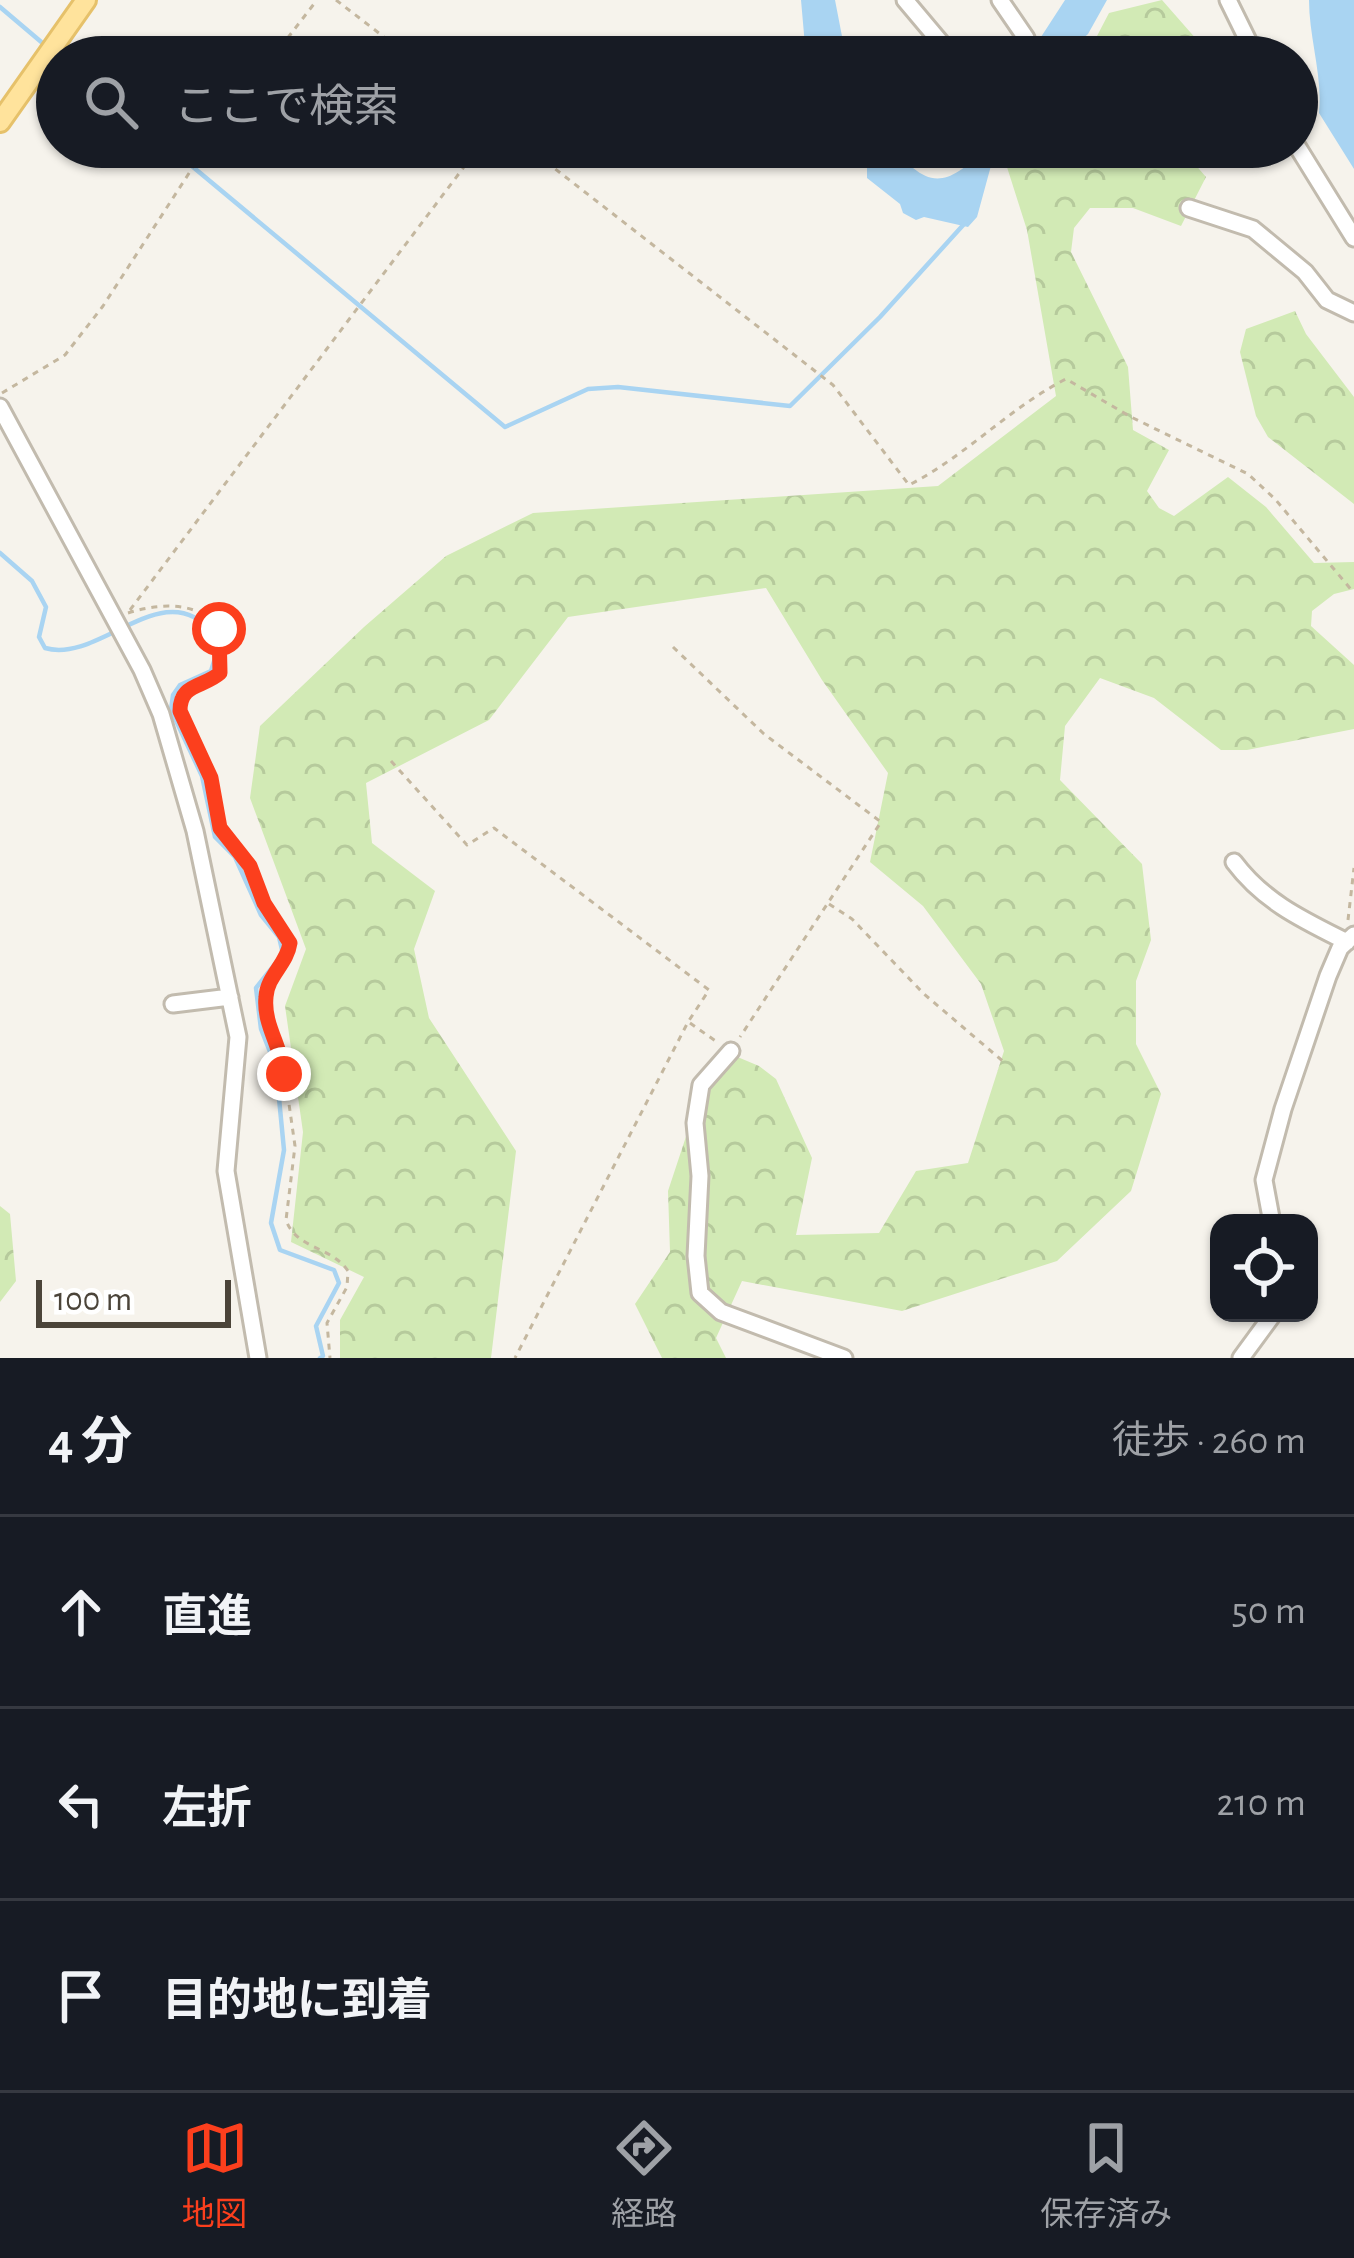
<!DOCTYPE html>
<html lang="ja">
<head>
<meta charset="utf-8">
<style>
  body { margin:0; font-family:"Alegreya Sans","Noto Sans JP",sans-serif; background:#20242c; color:#f1f3f6 }
  .controls { position:absolute; right:36px; bottom:36px; display:grid; overflow:hidden; border-radius:24px; box-shadow:0 3px 9px #0004 }
  .controls button { width:108px; height:108px; display:grid; place-items:center; padding:0; border:0; border-bottom:3px solid #363941; background:#171b24; color:#f1f3f6; font:60px sans-serif }
  .scale { position:absolute; left:36px; bottom:30px; width:195px; box-sizing:border-box; padding-left:12px; border:6px solid #4b4439; border-top:0; font-size:33px; line-height:42px; white-space:nowrap; color:#4b4439; -webkit-text-stroke:9px #fff; paint-order:stroke }
  .stop { position:absolute; width:36px; height:36px; margin:-27px; border:9px solid #fc3f1d; border-radius:50%; background:#fff }
  .stop.end { background:#fc3f1d; border-color:#fff; box-shadow:0 3px 12px #0008 }
  .list { margin:0; padding:0; list-style:none }
  h2 { display:flex; justify-content:space-between; align-items:center; height:156px; margin:0; padding:0 48px; font-size:51px }
  h2 small { font-size:39px; font-weight:400; color:#9ea1a6 }
  .list li { display:grid; grid-template-columns:78px 1fr auto; gap:36px; align-items:center; box-sizing:border-box; height:192px; padding:0 48px; border-top:3px solid #363941 }
  .list b { display:block; font-size:45px; white-space:nowrap }
  .list em { font-size:39px; font-style:normal; color:#9ea1a6 }
  .icon { flex:none; width:66px; height:66px; fill:none; stroke:currentColor; stroke-width:2; stroke-linecap:round; stroke-linejoin:round }
  .map { position:relative; flex:none; width:1354px; height:1358px; overflow:hidden }
  .search { position:absolute; background:#171b24; box-shadow:0 3px 9px #0004; left:36px; right:36px; top:36px; height:132px; display:flex; align-items:center; gap:30px; box-sizing:border-box; padding:0 42px; border-radius:66px; color:#9ea1a6; font-size:45px }
  .sheet { height:732px; background:#171b24 }
  nav { display:flex; justify-content:space-around; align-items:center; box-sizing:border-box; height:168px; border-top:3px solid #363941; background:#171b24; font-size:33px; color:#9ea1a6 }
  nav a { display:grid; justify-items:center; gap:6px }
  nav .on { color:#fc3f1d }
  .map>svg:first-child { display:block }
</style>
</head>
<body>
<div class="map">
<svg width="1354" height="1358" viewBox="0 0 1354 1358">
  <defs>
    <pattern id="forest-crowns" width="20" height="18" patternUnits="userSpaceOnUse" patternTransform="scale(3)"><rect width="20" height="18" fill="#d2eab5"/><path d="M2 6a3 3 0 1 1 6 0M12 15a3 3 0 1 1 6 0" fill="none" stroke="#b6ca9c"/></pattern>
  </defs>
  <rect width="100%" height="100%" fill="#f6f3ec"/>
  <path fill="url(#forest-crowns)" d="M1162,0L1212,57H1086L1109,13Z
    M1017,147H1207L1193,162L1206,177L1181,226L1133,208H1090L1074,228L1071,252L1128,367L1133,430L1169,450L1147,491L1159,508L1174,516L1228,477L1266,507L1314,563L1354,562V589L1334,594L1312,611L1311,626L1354,665V729L1247,750H1221L1154,698L1100,678L1065,726L1060,780L1142,864L1151,940L1136,981V1044L1161,1094L1131,1191L1057,1261L902,1311L742,1281L716,1338L726,1358H662L635,1304L670,1252L668,1191L711,1061L728,1053L759,1066L776,1079L812,1158L796,1235L879,1233L916,1171L968,1163L1004,1051L981,984L923,906L870,862L888,773L822,680L766,588L568,617L489,720L366,783L372,843L435,891L414,949L429,1018L516,1151L491,1358H340V1320L364,1277L291,1242L303,1132L285,1006L306,949L250,798L260,726L364,627L446,556L533,513L938,486L1056,396L1027,230L1006,164Z
    M1295,311L1306,334L1354,397V504L1268,437L1256,416L1240,352L1246,329Z
    M0,1206L10,1214L16,1281L0,1302Z"/>
  <path fill="#a9d4f2" d="M801,0H835L846,57H806Z
    M1065,0H1107L1088,34L1079,42L1084,50L1082,56L1028,57Z
    M1309,0H1354V169L1319,113C1323,77 1309,38 1309,0Z
    M846,147H892C913,169 930,190 959,171C970,164 973,159 976,147H1016L1017,151L1008,150L992,162L977,217L968,227L924,217L916,220L903,213L900,204L867,178V161L857,159Z"/>
  <g fill="none" stroke-linecap="round" stroke-linejoin="round">
    <path stroke="#a9d4f2" stroke-width="4.5" d="M0,7L46,46
      M169,147L505,427L588,389L618,387L790,406L880,317L965,223
      M0,553L32,581L46,607L39,637L45,648C100,664 163,573 212,632L216,655L211,671L180,685L173,695L171,710L202,776L215,837L235,857L261,915L279,937L283,954L256,988L261,1029L276,1067L284,1150L271,1223L280,1250L334,1270L339,1283L316,1326L323,1356L320,1358"/>
    <defs>
      <path id="minor" d="M905,0L953,57
        M1000,0L1026,38
        M1228,0L1256,57
        M1297,146L1354,238
        M1189,208L1253,229L1305,272L1327,300L1354,313
        M0,407L142,670L161,714L195,831L238,1037L226,1171L258,1358
        M1234,862C1264,902 1303,920 1347,942
        M173,1004L230,997
        M731,1051L701,1085L695,1123L700,1176L696,1256L700,1293L721,1312L844,1358
        M1272,1223L1264,1180L1283,1109L1328,976L1340,948L1354,935
        M1241,1358L1274,1313"/>
      <path id="major" d="M0,122L86,0"/>
    </defs>
    <use href="#minor" stroke="#c2bbae" stroke-width="21"/>
    <use href="#major" stroke="#e6c16a" stroke-width="24"/>
    <path stroke="#c4b79f" stroke-width="3" stroke-dasharray="6 6" stroke-linecap="butt" d="M336,0L410,57
      M273,57L317,0
      M527,147L833,385L909,485C966,456 1009,408 1066,379L1131,417L1248,474L1275,499L1354,593
      M2,393L65,355L103,306L206,147
      M130,610L479,147
      M128,613C160,603 194,601 219,626L220,673C203,687 180,683 180,711L211,778L220,828L245,858L264,903L291,943L287,959L265,995L271,1034L283,1062L295,1146L286,1220C296,1249 331,1246 348,1271L347,1287L327,1323L330,1358
      M673,647L764,734L881,822L740,1037
      M391,761L467,845L494,828L709,990L688,1022L515,1358
      M829,904L852,919L924,994L1005,1063
      M1348,920L1354,868
      M690,1023L717,1042"/>
    <use href="#minor" stroke="#fff" stroke-width="15"/>
    <use href="#major" stroke="#ffe39c" stroke-width="18"/>
  </g>
  <g fill="none" stroke-linecap="round" stroke-linejoin="round">
    <path stroke="#fc3f1d" stroke-width="15" d="M219,629L220,673C203,688 180,683 180,711L211,778L220,828L250,866L264,903L290,943C287,964 267,976 266,997C263,1025 282,1047 284,1074"/>
  </g>
</svg>
<div class="controls">
<button><svg class="icon" aria-label="locate" viewBox="0 0 24 24"><circle cx="12" cy="12" r="6"/><path d="M12 2v4M12 18v4M2 12h4M18 12h4"/></svg></button>
</div>
<div class="scale">100 m</div>
<div class="stop" style="left:219px;top:629px"></div>
<div class="stop end" style="left:284px;top:1074px"></div>
<div class="search"><svg class="icon" aria-label="search" viewBox="0 0 24 24"><circle cx="10" cy="10" r="6"/><path d="M15 15l6 6"/></svg>ここで検索</div>
</div>
<section class="sheet">
<h2>4 分<small>徒歩 · 260 m</small></h2>
<ul class="list">
<li><svg class="icon" aria-label="ahead" viewBox="0 0 24 24"><path d="M12 20V5M6 11l6-6 6 6"/></svg><div><b>直進</b></div><em>50 m</em></li>
<li><svg class="icon" aria-label="left" viewBox="0 0 24 24"><path d="M17 20v-9H6M10 6l-5 5 5 5"/></svg><div><b>左折</b></div><em>210 m</em></li>
<li><svg class="icon" aria-label="arrive" viewBox="0 0 24 24"><path d="M6 21V4h12l-3 4 3 4H6"/></svg><div><b>目的地に到着</b></div></li>
</ul>
</section>
<nav>
<a class="on"><svg class="icon" aria-label="map" viewBox="0 0 24 24"><path d="M3 6l6-2 6 2 6-2v14l-6 2-6-2-6 2zM9 4v14M15 6v14"/></svg>地図</a>
<a><svg class="icon" aria-label="directions" viewBox="0 0 24 24"><path d="M12 3l9 9-9 9-9-9zM9 14v-3h6M13 9l2 2-2 2"/></svg>経路</a>
<a><svg class="icon" aria-label="saved" viewBox="0 0 24 24"><path d="M7 4h10v16l-5-4-5 4z"/></svg>保存済み</a>
</nav>
</body>
</html>
